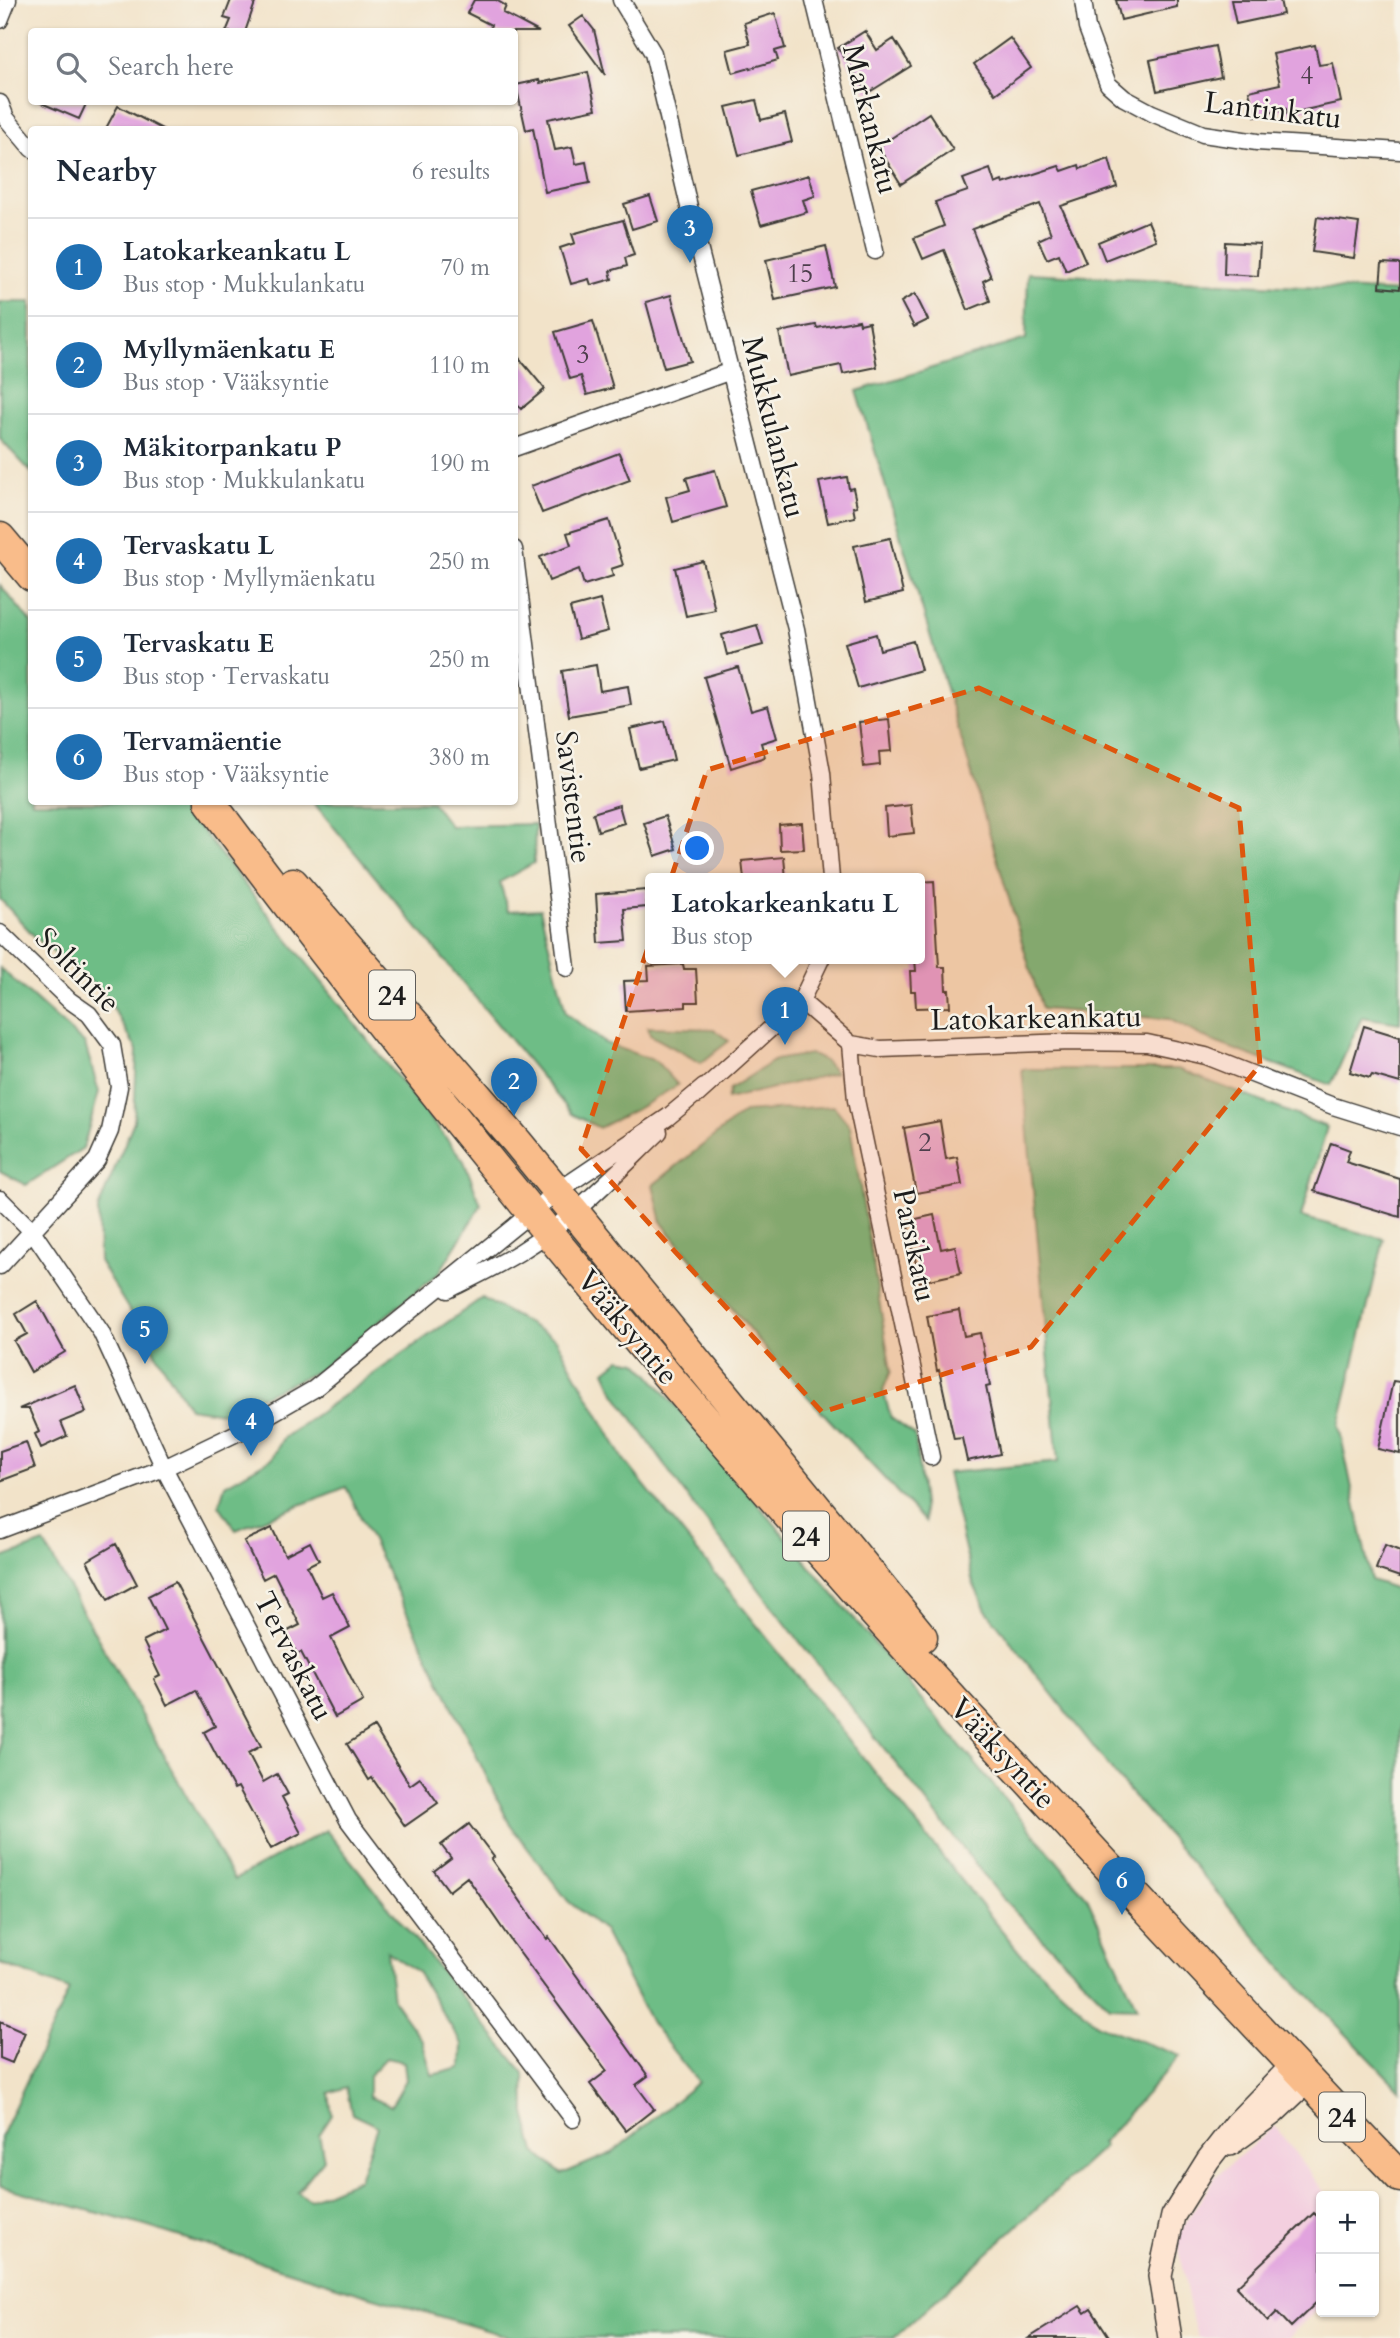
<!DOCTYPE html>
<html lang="en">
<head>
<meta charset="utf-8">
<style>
  body { margin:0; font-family:Cardo,serif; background:#f2f2f3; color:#1f2937 }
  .controls { position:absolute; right:21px; bottom:21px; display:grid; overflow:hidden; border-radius:7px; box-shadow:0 2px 5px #0004 }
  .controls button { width:63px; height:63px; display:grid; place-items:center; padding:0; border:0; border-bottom:2px solid #e0e1e3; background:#fff; color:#1f2937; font:35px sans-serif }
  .you { position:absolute; left:698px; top:849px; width:24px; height:24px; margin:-18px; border:5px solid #fff; border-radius:50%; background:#1a73e8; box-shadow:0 0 0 10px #1a73e833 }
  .badge { display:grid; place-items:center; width:46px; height:46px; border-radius:50%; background:#1f6fb2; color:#fff; font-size:23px; font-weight:700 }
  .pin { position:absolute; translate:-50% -58px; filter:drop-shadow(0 2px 4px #0008) }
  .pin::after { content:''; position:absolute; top:37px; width:24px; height:21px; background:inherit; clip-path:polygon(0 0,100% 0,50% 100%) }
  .popup { position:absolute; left:645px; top:873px; width:280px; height:91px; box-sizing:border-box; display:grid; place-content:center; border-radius:7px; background:#fff; filter:drop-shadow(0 2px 5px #0005); font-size:23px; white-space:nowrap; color:#747a83 }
  .popup b { font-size:26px; color:#1f2937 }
  .popup::after { content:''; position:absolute; left:50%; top:100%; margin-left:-14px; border:14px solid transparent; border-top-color:#fff }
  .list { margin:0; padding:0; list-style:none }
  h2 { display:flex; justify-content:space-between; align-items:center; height:91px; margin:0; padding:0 28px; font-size:30px }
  h2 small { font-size:23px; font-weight:400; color:#747a83 }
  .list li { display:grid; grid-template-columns:46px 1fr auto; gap:21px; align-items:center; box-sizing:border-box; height:98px; padding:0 28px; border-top:2px solid #e0e1e3 }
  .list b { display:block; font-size:26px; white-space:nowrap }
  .list p { margin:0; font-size:23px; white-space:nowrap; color:#747a83 }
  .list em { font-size:23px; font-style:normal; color:#747a83 }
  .icon { flex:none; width:38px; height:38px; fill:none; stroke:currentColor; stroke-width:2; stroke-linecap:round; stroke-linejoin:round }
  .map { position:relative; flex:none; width:1400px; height:2338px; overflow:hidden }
  .search { position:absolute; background:#fff; box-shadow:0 2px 5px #0004; left:28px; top:28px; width:490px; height:77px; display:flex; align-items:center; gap:18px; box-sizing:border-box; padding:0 24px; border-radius:7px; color:#747a83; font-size:26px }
  .panel { position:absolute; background:#fff; box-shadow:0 2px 5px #0004; left:28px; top:126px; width:490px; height:679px; border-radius:7px }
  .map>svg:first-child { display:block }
</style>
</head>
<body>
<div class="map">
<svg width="1400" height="2338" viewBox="0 0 1400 2338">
  <rect width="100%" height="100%" fill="#f7f3e8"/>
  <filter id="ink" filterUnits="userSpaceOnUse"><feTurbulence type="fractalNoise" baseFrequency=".0143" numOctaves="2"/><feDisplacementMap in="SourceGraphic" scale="14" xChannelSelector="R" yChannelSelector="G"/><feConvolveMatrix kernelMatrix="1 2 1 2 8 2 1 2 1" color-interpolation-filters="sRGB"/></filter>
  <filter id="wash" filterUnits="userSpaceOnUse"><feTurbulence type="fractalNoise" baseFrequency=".00686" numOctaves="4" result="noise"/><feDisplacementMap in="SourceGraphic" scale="28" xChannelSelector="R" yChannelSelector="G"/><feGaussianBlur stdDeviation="1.57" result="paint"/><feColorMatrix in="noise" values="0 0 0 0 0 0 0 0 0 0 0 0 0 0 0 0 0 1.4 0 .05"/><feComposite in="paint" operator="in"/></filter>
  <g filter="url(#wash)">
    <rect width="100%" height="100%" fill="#f2e3c9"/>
    <path fill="#f3cfdf" d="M1275,2126L1327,2196H1321V2306L1287,2338H1198L1193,2322L1176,2238L1215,2177Z"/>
    <path fill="#6ebd86" stroke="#456c51" stroke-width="2" fill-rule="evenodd" d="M1028,273L1400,292V1023L1362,1017L1331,1085L1209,1040L1169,1019L1042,1009L857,391L1026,339Z
      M0,302H31V472L0,439Z
      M0,585L31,622L32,802H179L464,1161L481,1205L439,1273L318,1371L224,1413L189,1408L99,1261L98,1209L134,1121L137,1050L105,994L35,937L0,899Z
      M313,802H432L450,826L535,824L534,863L500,882L508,911L540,909L566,1013L605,1043L656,1061L678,1085L635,1110L599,1128L572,1114Z
      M0,968L85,1044L99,1092L83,1148L26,1185L0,1171Z
      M648,1027L714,1029L729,1041L701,1063L650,1035Z
      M810,1054L825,1061L836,1073L727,1099L730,1089L775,1060Z
      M1022,1069H1178L1327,1127L1301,1217L1384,1239L1339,1426L1371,1580L1400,1590V2090L1285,1971L1118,1778L986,1610L973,1583L947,1473L1058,1462Z
      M834,1106L850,1126L891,1371L883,1390L891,1418L915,1435L925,1522L782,1369L662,1223L653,1185L744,1112Z
      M482,1298L556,1339L624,1460L1020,1953L1098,2025L1180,2056L1101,2144L1104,2147L894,2338H513L337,2286L145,2226L0,2186V2138L69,1990L0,1963V1559L44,1543L234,1880L326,1830L524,2073L525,2113L535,2152L562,2174L612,2153L698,2082L651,2023L603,1930L568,1901L510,1825L346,1487L236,1530L219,1505L225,1485L272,1458L283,1438ZM387,1951L417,1972L462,2044L461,2068L432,2075L422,2041L393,2000ZM386,2058L404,2062L406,2080L391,2106L369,2097V2076ZM346,2087L352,2114L377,2126L359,2179L310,2200L297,2192L324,2159L319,2135L332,2115L329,2093Z
      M620,1359L637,1362L650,1375L1087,1897L1137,2008L1110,2007L1003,1899L796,1637L682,1490L615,1393L605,1371Z"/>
    <g id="blocks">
      <path fill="#e1a3de" d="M231,0H256L245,32H226L231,20L224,18Z
        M474,0H496L506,6L503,13L539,32H488L491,25L467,13Z
        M1116,0H1177V7L1121,20Z
        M1231,0H1280L1283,14L1236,24Z
        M775,13L785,48L775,51L778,60L733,73L727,50L750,44L744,23Z
        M583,16L594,30L605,75L569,26Z
        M865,31L877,50L894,39L911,66L868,93L838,48Z
        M1010,38L1031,68L995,94L974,64Z
        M1315,45L1319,65L1333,63L1341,102L1287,114L1286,109L1255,116L1249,91L1280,84L1273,54Z
        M1215,46L1221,77L1157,91L1150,60Z
        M588,72L596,109L548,119L555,150L572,147L576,164L586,162L590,183L545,192L533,128L526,130L516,85L539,80L540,83Z
        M756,100L761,120L785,114L792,142L739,155L726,107Z
        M39,102H87L79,119Z
        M118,106L164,130H105Z
        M929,113L953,150L901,184L878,147Z
        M1109,159L1117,187L1061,206L1086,262L1066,271L1059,254L1047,259L1038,240L1051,234L1040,204L972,229L991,277L983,281L990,301L968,310L944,250L923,259L914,238L944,226L935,202L968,191L963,179L990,169L995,184L1002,181L1003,184L1059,166L1062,171L1079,165L1080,169Z
        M809,175L815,196L803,200L807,212L761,225L751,191Z
        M650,196L658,221L632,229L624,204Z
        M1317,217L1359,223L1354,258L1312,252Z
        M623,220L634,255L625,258L627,266L610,271L612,279L591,285L589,279L571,284L560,248L575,243L572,234Z
        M1148,221L1156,240L1105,260L1098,242Z
        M1225,242L1260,244L1258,276L1224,274Z
        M826,246L835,287L775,300L766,260Z
        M1382,263L1400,264V289L1380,287Z
        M915,294L928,320L914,327L901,302Z
        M671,295L690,361L664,368L646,302Z
        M859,320L860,324L869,322L877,367L843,374L841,365L788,376L779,332L816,325L817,328Z
        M593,321L613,388L587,395L581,376L570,379L555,332Z
        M514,352L545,389L521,409L514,401Z
        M619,453L630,480L542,513L531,486Z
        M715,470L726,507L673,522L666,497L690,490L686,478Z
        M847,477L849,489L853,488L857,506L853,507L855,517L828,523L819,482Z
        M609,520L623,565L611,569L613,576L584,585L579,569L549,581L540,557L571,545L567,533Z
        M890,538L903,593L866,602L854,546Z
        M703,561L715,610L686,616L675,568Z
        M600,600L608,631L578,639L570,608Z
        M757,625L763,645L727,655L722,635Z
        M876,634L880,650L913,641L921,670L858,688L845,643Z
        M596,665L600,691L628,686L631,705L569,716L562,671Z
        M738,667L751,711L768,706L777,738L761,743L765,757L731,768L704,677Z
        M889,719L892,751L879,752L880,765L864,767L859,722Z
        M665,721L674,760L639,768L630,729Z
        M619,805L624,823L598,831L593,813Z
        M911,805L914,833L887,836L885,808Z
        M665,816L676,849L655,856L644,823Z
        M802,823L804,849L780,850L779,825Z
        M784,857L786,879H744L742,861Z
        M934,881L939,967H945L946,990H949L950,1007L916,1008L915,991H911L910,971H916L915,959H920V882Z
        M646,890L647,907L624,909L627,941L599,943L596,894Z
        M683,964L684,969H696L698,1002H686V1007L626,1011L624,981L649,980L648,966Z
        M1364,1026L1400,1037V1083L1372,1075L1370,1078L1350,1072Z
        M940,1121L946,1159L957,1157L962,1185L916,1193L904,1128Z
        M1331,1143L1350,1150L1346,1162L1400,1179V1217L1314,1191Z
        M934,1215L941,1249L955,1246L961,1273L920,1282L907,1221Z
        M37,1301L65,1352L31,1372L14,1341L27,1334L16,1314Z
        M959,1310L964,1336L980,1333L990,1386L986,1387L1000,1454L967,1461L962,1438L954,1439L939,1370L937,1371L927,1316Z
        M1393,1381L1400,1382V1454L1378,1449Z
        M75,1385L86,1412L61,1422L67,1436L41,1448L35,1434L39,1432L29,1409H19Z
        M26,1442L35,1468L0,1481V1451Z
        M272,1528L285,1555L310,1542L319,1560L307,1566L322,1597L332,1592L350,1628L331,1638L363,1701L335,1717L301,1652L297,1654L286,1632L300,1625L274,1573L263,1579L244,1541Z
        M116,1544L137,1584L108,1600L87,1561Z
        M1385,1545L1400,1551V1577L1376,1569Z
        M175,1582L261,1746L248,1753L263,1782L277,1774L288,1794L282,1797L301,1833L271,1849L238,1787L234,1789L204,1732L215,1726L196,1690L167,1705L154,1679L160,1676L143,1641L165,1630L148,1596Z
        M374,1727L410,1785L420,1778L438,1803L405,1826L372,1778L369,1780L347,1744Z
        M469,1824L494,1857L491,1859L547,1939L549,1937L648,2076L636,2085L654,2109L626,2131L590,2084L607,2071L511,1941L467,1877L449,1891L434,1871L451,1858L441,1845Z
        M0,2021L25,2032L12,2063L0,2058Z
        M1314,2213L1321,2220V2298L1291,2327L1277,2312L1268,2321L1236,2287Z
        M1080,2306L1085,2313L1091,2309L1110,2338H1029Z"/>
    </g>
  </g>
  <g filter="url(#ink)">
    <use href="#blocks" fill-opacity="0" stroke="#3c3a36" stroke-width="2"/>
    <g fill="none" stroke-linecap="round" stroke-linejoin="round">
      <defs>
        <path id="street" d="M621,0L653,53L694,228L796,629L822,773L831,879
          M814,0L875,251
          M1083,0L1087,28L1108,84L1124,98L1152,113L1203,134L1257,142L1400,151
          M0,20L8,0
          M0,103L6,118L32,149
          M514,448L731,371
          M514,549L567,968
          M0,933L69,1000L89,1014L112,1045L119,1087L110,1131L97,1160L0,1266
          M801,1001L851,1044L880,1049L1070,1042L1147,1043L1206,1056L1333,1106L1400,1127
          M851,1044L856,1100L931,1457
          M697,1095L801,1001L821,959
          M0,1199L33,1232L101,1332L164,1468L348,1820L573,2119
          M448,1290C472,1278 497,1266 520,1252C572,1220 615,1174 659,1132
          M0,1530L164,1468L241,1431L314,1389L558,1191L668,1117L704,1087"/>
        <path id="secondary" d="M1230,2144L1273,2113L1308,2080
          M1170,2338L1160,2276L1173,2216L1208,2160L1236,2124L1293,2065"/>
        <path id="highway" d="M0,538L32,576
          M210,802C412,1072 627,1335 852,1588C912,1656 975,1723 1037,1790C1157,1920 1278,2049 1400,2177
          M293,883L517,1142L922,1637"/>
      </defs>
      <use href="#street" stroke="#3c3a36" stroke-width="19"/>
      <use href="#secondary" stroke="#3c3a36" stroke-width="26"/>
      <use href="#highway" stroke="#3c3a36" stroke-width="33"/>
      <use href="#street" stroke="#fff" stroke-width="16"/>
      <use href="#secondary" stroke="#fde4d0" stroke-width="23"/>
      <use href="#highway" stroke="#f9bc8a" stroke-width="30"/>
    </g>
  </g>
  <path fill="#de560d" fill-opacity="0.2" stroke="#de560d" stroke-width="5" stroke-dasharray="14 9" stroke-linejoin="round" d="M979,688L1239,808L1260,1065L1031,1347L822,1412L581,1149L707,770Z"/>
  <g text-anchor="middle" stroke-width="5" stroke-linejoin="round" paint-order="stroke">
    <g font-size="26" fill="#4d3e4c">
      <text x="1307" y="84">4</text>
      <text x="800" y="282">15</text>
      <text x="583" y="363">3</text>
      <text x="925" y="1151">2</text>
    </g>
    <g fill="#f7f3e8" stroke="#5e5c59" stroke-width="2">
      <rect x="369" y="970.5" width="46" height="49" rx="5"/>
      <rect x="783" y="1511.5" width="46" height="49" rx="5"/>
      <rect x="1319" y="2092.5" width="46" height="49" rx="5"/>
    </g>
    <g font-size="28" font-weight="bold" fill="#1c1c1c">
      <text x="392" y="1005">24</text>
      <text x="806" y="1546">24</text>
      <text x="1342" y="2127">24</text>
    </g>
    <g font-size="30" fill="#1c1c1c" stroke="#f7f3e8">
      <text transform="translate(1273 110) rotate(7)" y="10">Lantinkatu</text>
      <text transform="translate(871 119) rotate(76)" y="10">Markankatu</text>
      <text transform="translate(774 427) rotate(76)" y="10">Mukkulankatu</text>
      <text transform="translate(574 797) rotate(83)" y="10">Savistentie</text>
      <text transform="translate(78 970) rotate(45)" y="10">Soltintie</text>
      <text transform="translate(1036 1018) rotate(-1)" y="10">Latokarkeankatu</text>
      <text transform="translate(915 1245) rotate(78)" y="10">Parsikatu</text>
      <text transform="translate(628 1327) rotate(50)" y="10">Vääksyntie</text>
      <text transform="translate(294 1656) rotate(63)" y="10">Tervaskatu</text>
      <text transform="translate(1003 1753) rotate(47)" y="10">Vääksyntie</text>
    </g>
  </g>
</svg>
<div class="controls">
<button>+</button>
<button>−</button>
</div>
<div class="you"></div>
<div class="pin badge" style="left:785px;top:1045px">1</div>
<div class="popup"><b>Latokarkeankatu L</b>Bus stop</div>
<div class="pin badge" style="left:514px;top:1116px">2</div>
<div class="pin badge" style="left:690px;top:263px">3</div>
<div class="pin badge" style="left:251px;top:1456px">4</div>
<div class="pin badge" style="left:145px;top:1364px">5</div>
<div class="pin badge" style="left:1122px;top:1915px">6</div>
<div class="search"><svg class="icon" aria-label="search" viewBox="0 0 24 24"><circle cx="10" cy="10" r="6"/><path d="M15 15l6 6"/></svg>Search here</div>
<section class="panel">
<h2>Nearby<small>6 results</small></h2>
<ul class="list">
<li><span class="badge">1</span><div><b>Latokarkeankatu L</b><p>Bus stop · Mukkulankatu</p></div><em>70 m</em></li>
<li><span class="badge">2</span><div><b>Myllymäenkatu E</b><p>Bus stop · Vääksyntie</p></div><em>110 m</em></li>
<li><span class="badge">3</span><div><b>Mäkitorpankatu P</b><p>Bus stop · Mukkulankatu</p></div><em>190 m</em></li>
<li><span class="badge">4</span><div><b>Tervaskatu L</b><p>Bus stop · Myllymäenkatu</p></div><em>250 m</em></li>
<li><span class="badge">5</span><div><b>Tervaskatu E</b><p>Bus stop · Tervaskatu</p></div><em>250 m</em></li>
<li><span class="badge">6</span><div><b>Tervamäentie</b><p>Bus stop · Vääksyntie</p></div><em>380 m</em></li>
</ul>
</section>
</div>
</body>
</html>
